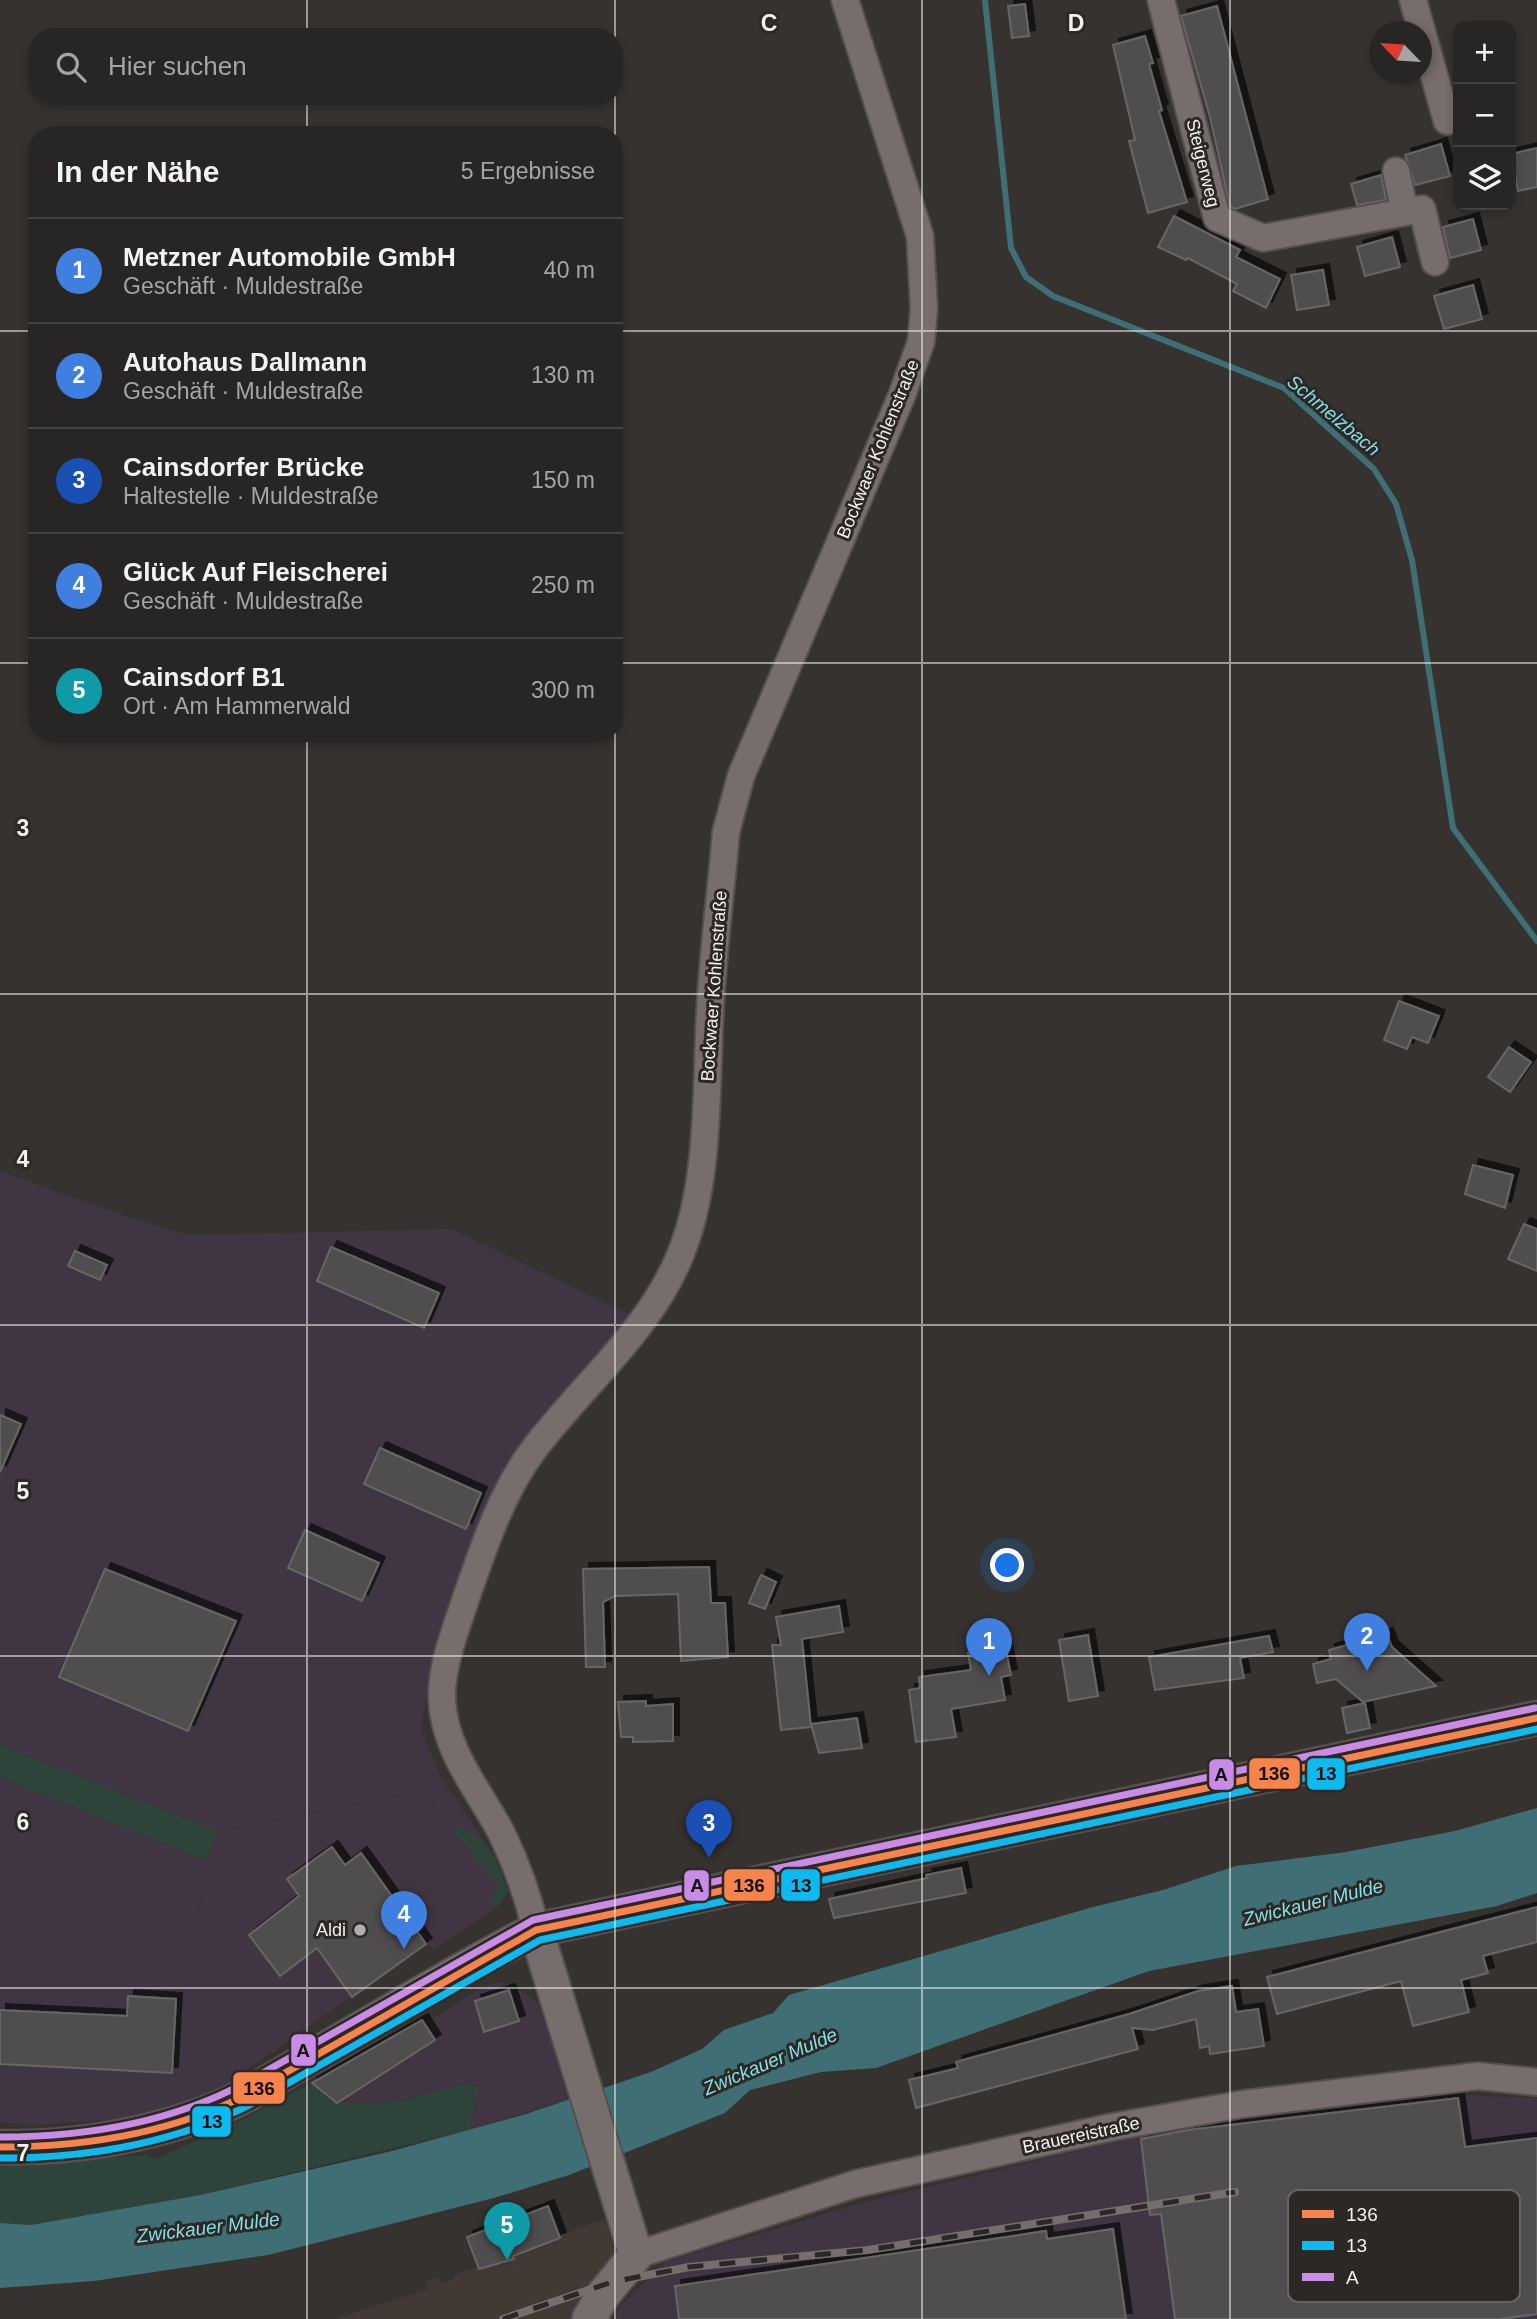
<!DOCTYPE html>
<html lang="de">
<head>
<meta charset="utf-8">
<style>
  body { margin:0; font-family:Arial,sans-serif; background:#302e2c; color:#f1f3f6 }
  .controls { position:absolute; right:21px; top:21px; display:grid; overflow:hidden; border-radius:14px; box-shadow:0 4px 10px #0003 }
  .controls button { width:63px; height:63px; display:grid; place-items:center; padding:0; border:0; border-bottom:2px solid #444341; background:#282624; color:#f1f3f6; font:35px sans-serif }
  .compass { position:absolute; left:1369px; top:21px; width:63px; height:63px; border-radius:50%; background:#282624; box-shadow:0 4px 10px #0003; rotate:295deg }
  .you { position:absolute; left:1008px; top:1566px; width:24px; height:24px; margin:-18px; border:5px solid #fff; border-radius:50%; background:#1a73e8; box-shadow:0 0 0 10px #1a73e833 }
  .badge { display:grid; place-items:center; width:46px; height:46px; border-radius:50%; background:#b0aeac; color:#fff; font-size:23px; font-weight:700 }
  .pin { position:absolute; translate:-50% -58px; filter:drop-shadow(0 2px 4px #0008) }
  .pin::after { content:''; position:absolute; top:37px; width:24px; height:21px; background:inherit; clip-path:polygon(0 0,100% 0,50% 100%) }
  .list { margin:0; padding:0; list-style:none }
  h2 { display:flex; justify-content:space-between; align-items:center; height:91px; margin:0; padding:0 28px; font-size:30px }
  h2 small { font-size:23px; font-weight:400; color:#a5a5a6 }
  .list li { display:grid; grid-template-columns:46px 1fr auto; gap:21px; align-items:center; box-sizing:border-box; height:105px; padding:0 28px; border-top:2px solid #444341 }
  .list b { display:block; font-size:26px; white-space:nowrap }
  .list p { margin:0; font-size:23px; white-space:nowrap; color:#a5a5a6 }
  .list em { font-size:23px; font-style:normal; color:#a5a5a6 }
  .icon { flex:none; width:38px; height:38px; fill:none; stroke:currentColor; stroke-width:2; stroke-linecap:round; stroke-linejoin:round }
  .map { position:relative; flex:none; width:1537px; height:2319px; overflow:hidden }
  .search { position:absolute; background:#282624; box-shadow:0 4px 10px #0003; left:28px; top:28px; width:595px; height:77px; display:flex; align-items:center; gap:18px; box-sizing:border-box; padding:0 24px; border-radius:28px; color:#a5a5a6; font-size:26px }
  .panel { position:absolute; background:#282624; box-shadow:0 4px 10px #0003; left:28px; top:126px; width:595px; height:616px; border-radius:28px }
  .map>svg:first-child { display:block }
</style>
</head>
<body>
<div class="map">
<svg width="1537" height="2319" viewBox="0 0 1537 2319">
  <defs>
    <filter id="shadow"><feDropShadow dx="6" dy="-6" stdDeviation="0" flood-color="#0009"/></filter>
  </defs>
  <rect width="100%" height="100%" fill="#353230"/>
  <path fill="#413541" d="M441,1777L495,1858L508,1892L497,1907L434,1949L426,1944L274,2051L227,1988L198,1918L206,1861L218,1831L397,1796L431,1809Z
    M499,1982L512,1985L536,2002L544,2016L568,2100L469,2130L478,2085L461,2084L398,2102L337,2103L312,2083L422,2020L437,2016L484,1986Z"/>
  <path fill="#403542" d="M0,1171L125,1216L188,1235L451,1229L632,1315L465,1562L429,1681L421,1731L441,1777L431,1809L397,1796L218,1831L0,1745Z
    M0,1777L206,1861L198,1918L227,1988L274,2051L217,2090L133,2118L31,2125L0,2122Z
    M1460,2095L1537,2098V2319H614L620,2306L665,2262L865,2202L1173,2128Z"/>
  <path fill="#433934" d="M604,2219L617,2257L578,2303L571,2319H335L428,2289L426,2282L439,2277L441,2284L452,2280L454,2275Z"/>
  <path fill="#2e4339" d="M0,1745L218,1831L206,1861L0,1777Z
    M450,1827C490,1830 496,1859 508,1892L497,1907L490,1898L499,1886Z
    M312,2083L337,2103L398,2102L461,2084L479,2086L469,2130L200,2195L31,2225L0,2223V2160H81L146,2155L155,2159L229,2126Z"/>
  <path fill="#3f6f74" d="M1537,1808V1893L1497,1906L1149,1971L876,2068L821,2072L750,2090L725,2113L569,2175L494,2198L268,2255L94,2281L0,2288V2223L31,2225L200,2195L392,2151L523,2115L651,2072L702,2049L724,2030L773,2013L789,1995L1093,1907L1163,1890L1236,1866L1346,1852L1455,1831Z"/>
  <g fill="none" stroke-linecap="round" stroke-linejoin="round">
    <path stroke="#3f6f74" stroke-width="6" d="M985,0L1011,248L1026,277L1053,296L1284,388L1374,469L1396,504L1412,560L1453,828L1537,941"/>
  </g>
  <path fill="#504e4e" stroke="#686665" stroke-width="2" filter="url(#shadow)" d="M1025,4L1029,36L1012,38L1008,6Z
    M1217,6L1268,199L1235,209L1230,207L1210,117L1181,16Z
    M1145,36L1153,63L1149,64L1162,110L1159,111L1187,202L1148,213L1129,141L1135,140L1113,45Z
    M1441,144L1450,176L1415,185L1405,155Z
    M1537,148V187L1518,191L1511,154Z
    M1381,175L1386,200L1357,205L1351,184Z
    M1174,216L1240,250L1236,257L1280,279L1266,308L1233,291L1237,284L1188,258L1186,260L1158,247Z
    M1473,219L1481,250L1450,258L1443,227Z
    M1392,237L1400,267L1365,276L1357,247Z
    M1323,270L1329,305L1297,310L1291,275Z
    M1473,285L1482,319L1444,329L1434,296Z
    M1399,1001L1439,1016L1428,1043L1412,1037L1407,1049L1384,1040Z
    M1509,1047L1531,1062L1510,1092L1488,1077Z
    M1473,1165L1513,1175L1505,1208L1465,1194Z
    M1524,1224L1537,1229V1271L1508,1259Z
    M331,1247L439,1293L424,1328L317,1281Z
    M75,1251L107,1265L100,1280L68,1266Z
    M0,1415L21,1424L0,1472Z
    M380,1448L481,1493L466,1529L364,1484Z
    M305,1530L379,1563L362,1601L288,1568Z
    M709,1567L711,1603H725L728,1657L681,1661L678,1594L615,1596L603,1602L605,1667H586L583,1569Z
    M105,1569L236,1621L188,1731L59,1677Z
    M761,1575L776,1582L765,1609L749,1603Z
    M839,1606L843,1632L802,1639L811,1727L781,1730L772,1645H781L776,1617Z
    M1387,1634L1392,1647L1436,1686L1363,1702L1336,1679L1317,1683L1313,1664L1331,1659L1329,1650Z
    M1088,1635L1098,1696L1069,1701L1059,1640Z
    M1269,1636L1273,1652L1240,1658L1244,1678L1155,1690L1149,1657Z
    M1005,1646L1011,1675L1001,1677L1005,1700L951,1709L956,1737L916,1742L909,1690L920,1688L919,1677L971,1670L968,1653Z
    M646,1701V1706L673,1704V1741L633,1742V1737H621L618,1702Z
    M1365,1703L1370,1728L1347,1733L1342,1708Z
    M857,1718L862,1748L819,1753L811,1724Z
    M332,1847L345,1865L361,1853L426,1944L352,1997L317,1948L280,1976L249,1935L299,1896L287,1879Z
    M961,1868L966,1893L834,1918L829,1899L927,1878L926,1875Z
    M1537,1907V1942L1483,1956L1488,1973L1461,1980L1469,2012L1413,2026L1401,1981L1277,2014L1267,1977Z
    M1232,1986L1236,2012L1258,2009L1264,2046L1210,2054L1209,2046L1200,2048L1196,2019L1153,2030L1132,2028L1138,2049L916,2108L909,2080L958,2068L956,2062L1129,2014L1198,1991Z
    M509,1990L519,2021L484,2032L475,2001Z
    M128,1996L176,1999L172,2073L0,2064V2010L127,2016Z
    M422,2020L435,2040L337,2103L312,2083Z
    M1458,2098L1465,2147L1537,2138V2314L1500,2319H1175L1161,2214L1150,2215L1141,2139L1188,2130Z
    M548,2206L560,2238L513,2256L514,2259L479,2269L467,2237Z
    M1113,2229L1126,2319H679L675,2286L1046,2231L1047,2239Z"/>
  <g fill="none" stroke-linecap="round" stroke-linejoin="round">
    <defs>
      <path id="minor" d="M1161,0L1217,218L1263,238L1422,209L1435,262
        M1413,0L1447,121
        M1396,171L1405,212
        M536,1930C528,1896 517,1865 502,1834C479,1790 444,1751 442,1699C441,1667 455,1631 465,1601C483,1549 501,1493 534,1449C584,1383 654,1327 683,1248C710,1177 706,1086 710,1011C713,951 721,892 726,832L741,776L902,395L921,342L924,309L920,236L845,0
        M636,2255L855,2184L1112,2127L1243,2104L1478,2076L1537,2082"/>
      <path id="major" d="M536,1930L636,2255L603,2295L589,2319
        M0,2147C72,2149 147,2136 214,2110C247,2097 278,2076 308,2059C384,2016 458,1969 536,1930L1537,1718"/>
    </defs>
    <use href="#minor" stroke="#53504f" stroke-width="30"/>
    <use href="#major" stroke="#53504f" stroke-width="37"/>
    <use href="#minor" stroke="#776d6c" stroke-width="26"/>
    <use href="#major" stroke="#766e6c" stroke-width="33"/>
    <defs>
      <path id="rail" d="M503,2319L612,2282L689,2267L868,2250L1235,2192"/>
    </defs>
    <use href="#rail" stroke="#766e6c" stroke-width="8"/>
    <use href="#rail" stroke="#2c2825" stroke-width="5" stroke-dasharray="16" stroke-linecap="butt"/>
    <defs>
      <path id="bus-1" d="M0,2147C86,2147 173,2133 250,2093L536,1930L1537,1718"/>
      <path id="bus-2" d="M0,2158C88,2158 177,2143 255,2102L540,1940L1537,1729"/>
      <path id="bus-3" d="M0,2137C84,2137 170,2123 245,2083L533,1920L1535,1708"/>
    </defs>
    <use href="#bus-1" stroke="#2c2825" stroke-width="12"/>
    <use href="#bus-2" stroke="#2c2825" stroke-width="12"/>
    <use href="#bus-3" stroke="#2c2825" stroke-width="12"/>
    <use href="#bus-1" stroke="#f8844c" stroke-width="7"/>
    <use href="#bus-2" stroke="#0bbbef" stroke-width="7"/>
    <use href="#bus-3" stroke="#ca8be6" stroke-width="7"/>
  </g>
  <path fill="none" stroke="#f3f0ef" stroke-width="2" stroke-opacity="0.55" d="M307,0V37M615,0V2319M922,0V2319M1230,0V2319M307,96V135M0,331H37M614,331H1537M0,663H37M614,663H1537M307,733V2319M0,994H1537M0,1325H1537M0,1656H1537M0,1988H1537"/>
  <circle fill="#b0aeac" stroke="#2c2825" stroke-width="2.5" cx="360" cy="1930" r="7"/>
  <g text-anchor="middle" stroke-width="6" stroke-linejoin="round" paint-order="stroke">
    <g font-size="18" fill="#f3f0ef" stroke="#2c2825">
      <text transform="translate(1203 163) rotate(76)" y="6">Steigerweg</text>
      <text transform="translate(878 449) rotate(-68)" y="6">Bockwaer Kohlenstraße</text>
      <text transform="translate(714 986) rotate(-86)" y="6">Bockwaer Kohlenstraße</text>
      <text transform="translate(1081 2135) rotate(-12)" y="6">Brauereistraße</text>
    </g>
    <g font-size="18" fill="#f3f0ef" stroke="#2c2825" text-anchor="end">
      <text x="346" y="1936">Aldi</text>
    </g>
    <g font-size="19" font-style="italic" fill="#85dfe8" stroke="#2c2825">
      <text transform="translate(1334 415) rotate(40)" y="7">Schmelzbach</text>
      <text transform="translate(1313 1902) rotate(-14)" y="7">Zwickauer Mulde</text>
      <text transform="translate(770 2061) rotate(-23)" y="7">Zwickauer Mulde</text>
      <text transform="translate(208 2227) rotate(-7)" y="7">Zwickauer Mulde</text>
    </g>
  </g>
  <rect x="1288" y="2190" width="232" height="112" rx="10" fill="#2c2825" stroke="#686462" stroke-width="2"/>
  <rect x="1302" y="2210" width="32" height="8" fill="#f8844c"/>
  <rect x="1302" y="2241" width="32" height="9" fill="#0bbbef"/>
  <rect x="1302" y="2273" width="32" height="8" fill="#ca8be6"/>
  <g font-size="19" fill="#f3f0ef">
    <text x="1346" y="2221">136</text>
    <text x="1346" y="2252">13</text>
    <text x="1346" y="2284">A</text>
  </g>
  <g font-size="23" text-anchor="middle" font-weight="bold" fill="#f3f0ef" stroke="#2c2825" stroke-width="6" stroke-linejoin="round" paint-order="stroke">
    <text x="769" y="31">C</text>
    <text x="1076" y="31">D</text>
    <text x="23" y="836">3</text>
    <text x="23" y="1167">4</text>
    <text x="23" y="1499">5</text>
    <text x="23" y="1830">6</text>
    <text x="23" y="2161">7</text>
  </g>
  <g stroke="#2c2825" stroke-width="2.5">
    <rect x="1248" y="1757" width="53" height="33" rx="7" fill="#f8844c"/>
    <rect x="1306" y="1757" width="40" height="34" rx="7" fill="#0bbbef"/>
    <rect x="1208" y="1758" width="27" height="33" rx="7" fill="#ca8be6"/>
    <rect x="723" y="1868" width="53" height="34" rx="7" fill="#f8844c"/>
    <rect x="780" y="1868" width="41" height="34" rx="7" fill="#0bbbef"/>
    <rect x="683" y="1869" width="27" height="33" rx="7" fill="#ca8be6"/>
    <rect x="290" y="2033" width="27" height="34" rx="7" fill="#ca8be6"/>
    <rect x="232" y="2071" width="54" height="34" rx="7" fill="#f8844c"/>
    <rect x="191" y="2105" width="41" height="33" rx="7" fill="#0bbbef"/>
  </g>
  <g font-size="19" text-anchor="middle" font-weight="bold" fill="#111">
    <text x="1274" y="1780">136</text>
    <text x="1326" y="1780">13</text>
    <text x="1221" y="1781">A</text>
    <text x="749" y="1892">136</text>
    <text x="801" y="1892">13</text>
    <text x="697" y="1892">A</text>
    <text x="303" y="2057">A</text>
    <text x="259" y="2095">136</text>
    <text x="212" y="2128">13</text>
  </g>
</svg>
<div class="controls">
<button>+</button>
<button>−</button>
<button><svg class="icon" aria-label="layers" viewBox="0 0 24 24"><path d="M12 4l9 5-9 5-9-5zM3 14l9 5 9-5"/></svg></button>
</div>
<svg class="compass" viewBox="-18 -18 36 36"><path d="M0-13l5 13h-10z" fill="#e53935"/><path d="M0 13l5-13h-10z" fill="#a5a5a6"/></svg>
<div class="you"></div>
<div class="pin badge" style="left:989px;top:1676px;background:#3f7fe0">1</div>
<div class="pin badge" style="left:1367px;top:1671px;background:#3f7fe0">2</div>
<div class="pin badge" style="left:709px;top:1858px;background:#1a4fb4">3</div>
<div class="pin badge" style="left:404px;top:1949px;background:#3f7fe0">4</div>
<div class="pin badge" style="left:507px;top:2260px;background:#0f9aa8">5</div>
<div class="search"><svg class="icon" aria-label="search" viewBox="0 0 24 24"><circle cx="10" cy="10" r="6"/><path d="M15 15l6 6"/></svg>Hier suchen</div>
<section class="panel">
<h2>In der Nähe<small>5 Ergebnisse</small></h2>
<ul class="list">
<li><span class="badge" style="background:#3f7fe0">1</span><div><b>Metzner Automobile GmbH</b><p>Geschäft · Muldestraße</p></div><em>40 m</em></li>
<li><span class="badge" style="background:#3f7fe0">2</span><div><b>Autohaus Dallmann</b><p>Geschäft · Muldestraße</p></div><em>130 m</em></li>
<li><span class="badge" style="background:#1a4fb4">3</span><div><b>Cainsdorfer Brücke</b><p>Haltestelle · Muldestraße</p></div><em>150 m</em></li>
<li><span class="badge" style="background:#3f7fe0">4</span><div><b>Glück Auf Fleischerei</b><p>Geschäft · Muldestraße</p></div><em>250 m</em></li>
<li><span class="badge" style="background:#0f9aa8">5</span><div><b>Cainsdorf B1</b><p>Ort · Am Hammerwald</p></div><em>300 m</em></li>
</ul>
</section>
</div>
</body>
</html>
